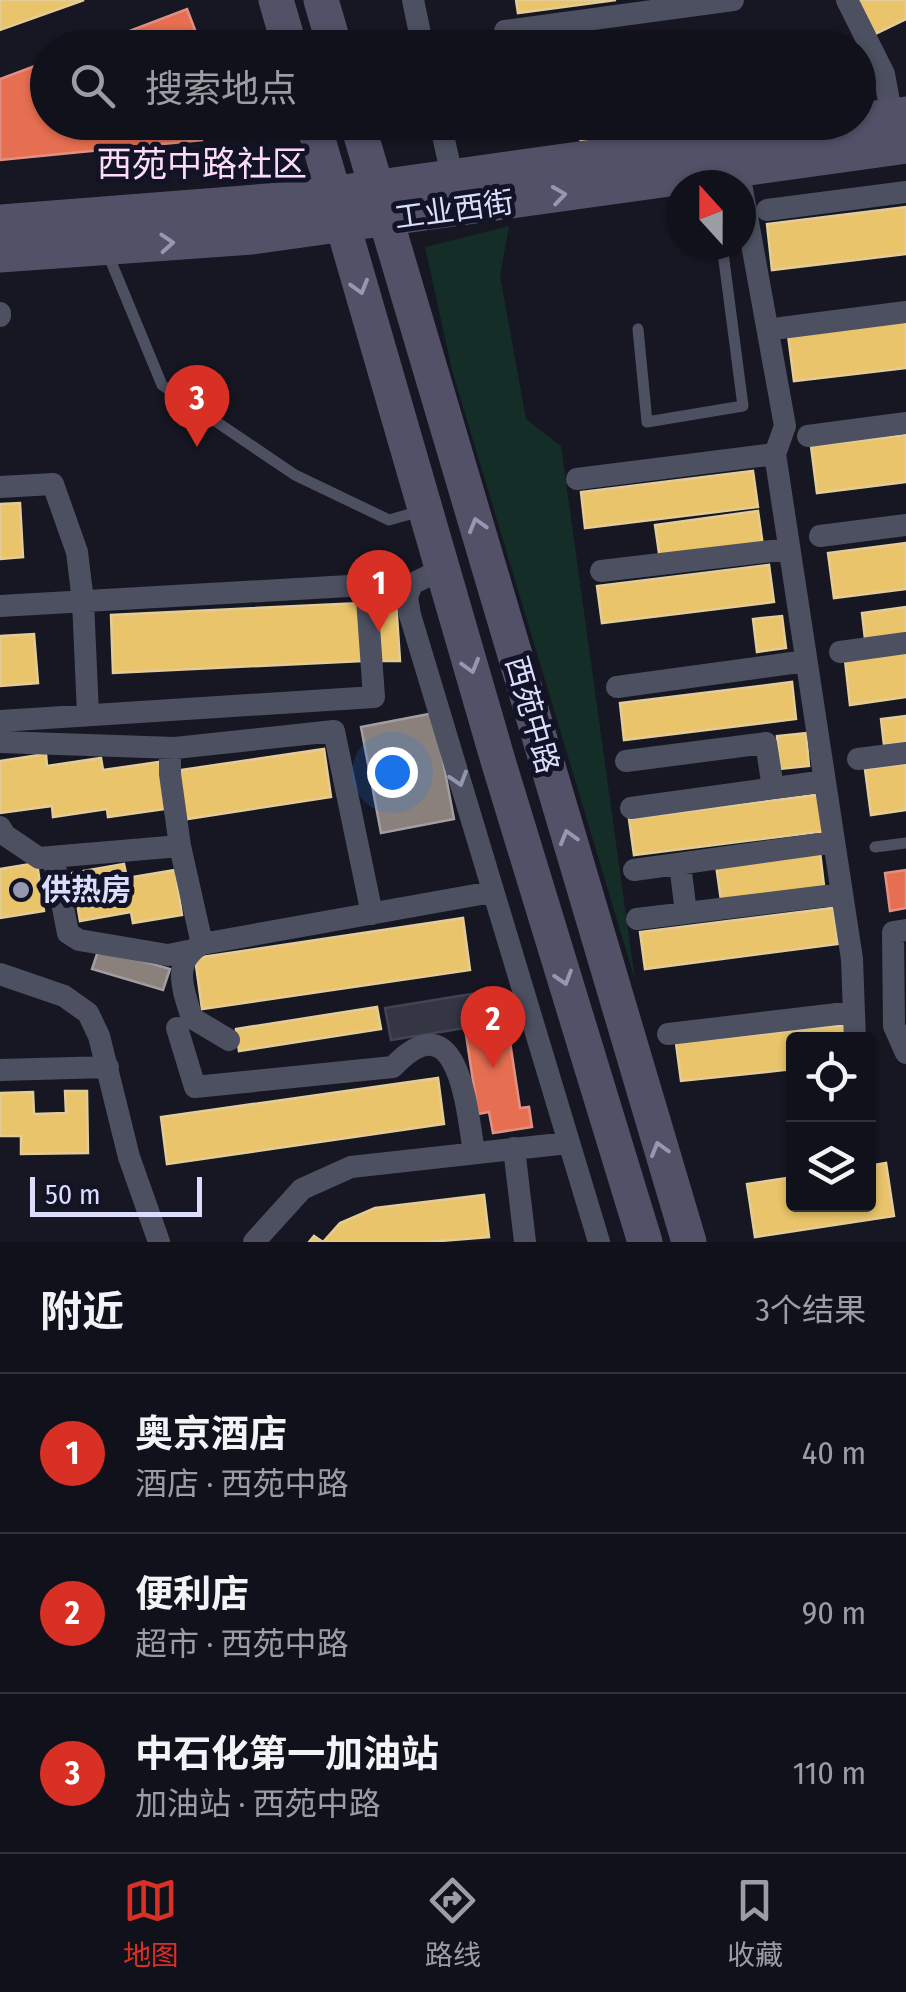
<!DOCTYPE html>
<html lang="zh">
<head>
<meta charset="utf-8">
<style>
  body { margin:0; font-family:"Fira Sans Condensed","Noto Sans SC",sans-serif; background:#191a23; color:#f1f3f6 }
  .controls { position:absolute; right:30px; bottom:30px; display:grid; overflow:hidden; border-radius:10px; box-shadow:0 2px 8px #0004 }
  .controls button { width:90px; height:90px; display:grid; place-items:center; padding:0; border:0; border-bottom:2px solid #303139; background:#10111a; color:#f1f3f6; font:50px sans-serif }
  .compass { position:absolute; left:666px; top:170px; width:90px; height:90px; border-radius:50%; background:#10111a; box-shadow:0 2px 8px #0004; rotate:339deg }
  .scale { position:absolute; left:30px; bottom:25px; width:172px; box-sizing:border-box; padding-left:10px; border:5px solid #dadefc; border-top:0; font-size:28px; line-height:35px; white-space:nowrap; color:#dadefc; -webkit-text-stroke:8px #121326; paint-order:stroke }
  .you { position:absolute; left:392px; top:772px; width:35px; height:35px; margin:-25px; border:8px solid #fff; border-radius:50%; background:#1a73e8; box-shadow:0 0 0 15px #1a73e833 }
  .badge { display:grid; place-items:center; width:65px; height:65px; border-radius:50%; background:#d93025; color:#fff; font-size:32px; font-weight:700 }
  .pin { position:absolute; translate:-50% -82px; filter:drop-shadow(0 2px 5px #0008) }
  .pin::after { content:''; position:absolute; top:52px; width:35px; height:30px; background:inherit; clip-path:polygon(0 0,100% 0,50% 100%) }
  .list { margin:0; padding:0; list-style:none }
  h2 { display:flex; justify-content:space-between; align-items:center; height:130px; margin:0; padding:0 40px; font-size:42px }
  h2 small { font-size:32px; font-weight:400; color:#9c9da2 }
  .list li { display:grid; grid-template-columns:65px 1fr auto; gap:30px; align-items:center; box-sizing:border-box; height:160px; padding:0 40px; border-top:2px solid #303139 }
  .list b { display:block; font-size:38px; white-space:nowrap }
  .list p { margin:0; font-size:32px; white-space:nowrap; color:#9c9da2 }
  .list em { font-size:32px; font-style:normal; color:#9c9da2 }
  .icon { flex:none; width:55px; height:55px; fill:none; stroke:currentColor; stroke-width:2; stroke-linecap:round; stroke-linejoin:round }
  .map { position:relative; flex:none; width:906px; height:1242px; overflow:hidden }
  .search { position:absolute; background:#10111a; box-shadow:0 2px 8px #0004; left:30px; right:30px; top:30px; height:110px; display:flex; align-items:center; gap:25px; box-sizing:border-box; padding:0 35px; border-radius:55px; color:#9c9da2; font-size:38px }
  .sheet { height:610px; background:#10111a }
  nav { display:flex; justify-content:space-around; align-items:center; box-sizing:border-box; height:140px; border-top:2px solid #303139; background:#10111a; font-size:28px; color:#9c9da2 }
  nav a { display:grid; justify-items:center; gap:5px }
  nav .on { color:#d93025 }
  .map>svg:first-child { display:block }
</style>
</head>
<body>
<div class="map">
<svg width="906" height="1242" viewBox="0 0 906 1242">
  <rect width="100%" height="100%" fill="#161722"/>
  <path fill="#152d27" d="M509,226L500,276L526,419L561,446L635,980L452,370L425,247Z"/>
  <path fill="#e9c46a" stroke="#e4cc96" stroke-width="2.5" d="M0,0H84L0,30Z
    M516,0H616L518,13Z
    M858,0H906V19L875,34Z
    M572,31L574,48H524L523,39Z
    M559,122H712L583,142Z
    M906,207V254L772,270L767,224Z
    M906,321V368L794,381L788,335Z
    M906,435V482L817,493L811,446Z
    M753,471L758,507L585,528L581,492Z
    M20,503L23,557L0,559V504Z
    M758,511L763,546L660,560L655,525Z
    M906,543V589L834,598L828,553Z
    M769,565L774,602L602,623L597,586Z
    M396,601L400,661H362L359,603Z
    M360,603L362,661L113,673L111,615Z
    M906,607V634L865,639L862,613Z
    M782,616L786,648L757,652L753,619Z
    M34,634L38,683L0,686V636Z
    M906,651V697L850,705L845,660Z
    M792,682L796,719L624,740L620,703Z
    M906,716V742L884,745L881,719Z
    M806,733L809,766L780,769L777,736Z
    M324,749L331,797L181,820L174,771Z
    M46,754L47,766L101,758L103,770L159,762L165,809L108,817L107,809L53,817L52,806L0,813V761Z
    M906,764V810L871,815L865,769Z
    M823,794L827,831L634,855L629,819Z
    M820,852L824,886L721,900L716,865Z
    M37,863L44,911L0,918V869Z
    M124,864L127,878L175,870L182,915L133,923L131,912L80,921L72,873Z
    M833,908L838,944L645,969L640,932Z
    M463,918L470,970L202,1009L195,958Z
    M377,1007L381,1029L239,1051L236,1029Z
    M846,1025L847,1040H794V1069L681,1081L676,1043Z
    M438,1078L444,1124L167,1164L161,1117Z
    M65,1091H87L88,1153L21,1154V1136H0V1093L33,1092L34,1114L66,1113Z
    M886,1163L894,1216L755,1237L747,1184L794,1177V1204H868V1166Z
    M484,1195L489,1237L428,1242H309L314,1236L323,1242L340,1223L375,1208Z"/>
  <path fill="#e76f51" stroke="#e39084" stroke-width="2.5" d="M187,9L202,48H85Z
    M48,61V122H201L202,140L0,160V79Z
    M906,870V908L890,911L885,873Z
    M507,1022L520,1108L529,1107L532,1127L493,1133L489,1112L478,1114L465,1028Z"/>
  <path fill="#8a817c" stroke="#a29da2" stroke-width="2.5" d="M434,713L454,819L381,833L361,727Z
    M99,948L170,969L163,990L92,969Z"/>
  <path fill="#343644" stroke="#424355" stroke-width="2.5" d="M496,990L502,1022L391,1040L385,1008Z"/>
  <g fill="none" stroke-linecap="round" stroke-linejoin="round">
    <path stroke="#4c5061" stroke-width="11" d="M107,252L162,385L295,475L389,520L421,511
      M638,329L647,422L743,406L722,245
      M875,847L906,843"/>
    <path stroke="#4c5061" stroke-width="22" d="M413,0L423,48
      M847,0L884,74L894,129
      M505,31L733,0
      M440,122L452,176
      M736,156L785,426L775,454L852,959L855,1040
      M767,210L906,192
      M0,313V316
      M781,328L906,312
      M808,436L906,423
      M577,479L775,454
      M0,487L53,484L77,552L83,601L88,714
      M820,536L906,525
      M442,569L412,584L407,597L410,615L599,1242
      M601,571L789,549
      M0,606L366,585L374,697L0,721
      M840,652L906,643
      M617,687L806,661
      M0,742L175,748L334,731L372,914
      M170,748V774L180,846
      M858,759L906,753
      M626,761L766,743L773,788
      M631,808L825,781
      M0,827L5,835L39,858L180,846L202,944
      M53,857L68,933L79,940L168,955L188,951
      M680,864L686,913
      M634,870L834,842
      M637,919L842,894
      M906,930L893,932L894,1026L906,1053
      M0,974L64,996L88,1013L99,1036L129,1157L159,1242
      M177,1028L195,1087L393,1067C459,997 467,1111 474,1152
      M668,1034L854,1012
      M229,1040L192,1018C183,990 171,961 202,944L492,892
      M0,1070L108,1067
      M514,1148L525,1242
      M254,1242L302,1189L351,1167L568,1143"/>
    <path stroke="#535168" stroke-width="35" d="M276,0L290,48
      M321,0L335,48
      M858,120L906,114
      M313,122L499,764L645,1242
      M357,122L689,1242
      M0,222L294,199L843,122
      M0,255L252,237L906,146"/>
  </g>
  <defs><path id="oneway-chevron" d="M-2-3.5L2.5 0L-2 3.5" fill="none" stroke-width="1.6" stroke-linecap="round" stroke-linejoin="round" transform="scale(2.5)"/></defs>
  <g stroke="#9698b2">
    <use href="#oneway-chevron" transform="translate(559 195) rotate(-8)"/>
    <use href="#oneway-chevron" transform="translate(167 243) rotate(-4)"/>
    <use href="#oneway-chevron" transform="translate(360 287) rotate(74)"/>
    <use href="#oneway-chevron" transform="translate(477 525) rotate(-106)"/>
    <use href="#oneway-chevron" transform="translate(471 666) rotate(74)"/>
    <use href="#oneway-chevron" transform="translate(568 837) rotate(-106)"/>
    <use href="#oneway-chevron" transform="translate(564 978) rotate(73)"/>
    <use href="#oneway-chevron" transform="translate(659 1149) rotate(-106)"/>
  </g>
  <use stroke="#9397ae" href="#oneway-chevron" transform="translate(459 779) rotate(73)"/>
  <circle fill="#9598b0" stroke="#121326" stroke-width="4" cx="21" cy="890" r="10"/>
  <g text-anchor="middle" stroke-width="10" stroke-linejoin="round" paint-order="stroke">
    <g font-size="30" fill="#dadefc" stroke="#121326">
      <text transform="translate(454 210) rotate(-8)" y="10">工业西街</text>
      <text transform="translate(532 715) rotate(74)" y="10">西苑中路</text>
    </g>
    <g font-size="30" font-weight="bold" fill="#dadefc" stroke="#121326" text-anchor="start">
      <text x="41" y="900">供热房</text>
    </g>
    <g font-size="35" fill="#fcdcf8" stroke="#121326">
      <text x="202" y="176">西苑中路社区</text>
    </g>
  </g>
</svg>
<div class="controls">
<button><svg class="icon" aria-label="locate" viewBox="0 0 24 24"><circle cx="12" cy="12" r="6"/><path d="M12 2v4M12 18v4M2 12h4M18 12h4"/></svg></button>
<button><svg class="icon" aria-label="layers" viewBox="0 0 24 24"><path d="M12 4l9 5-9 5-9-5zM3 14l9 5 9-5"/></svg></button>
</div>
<svg class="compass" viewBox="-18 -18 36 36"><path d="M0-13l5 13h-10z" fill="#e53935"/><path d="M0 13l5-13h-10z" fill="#9c9da2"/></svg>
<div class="scale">50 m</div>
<div class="you"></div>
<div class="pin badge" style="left:379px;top:632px">1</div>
<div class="pin badge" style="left:493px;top:1068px">2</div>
<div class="pin badge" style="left:197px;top:447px">3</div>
<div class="search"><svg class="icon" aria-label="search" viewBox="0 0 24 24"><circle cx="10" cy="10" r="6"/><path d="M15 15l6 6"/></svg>搜索地点</div>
</div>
<section class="sheet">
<h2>附近<small>3个结果</small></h2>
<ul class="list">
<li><span class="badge">1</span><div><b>奥京酒店</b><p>酒店 · 西苑中路</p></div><em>40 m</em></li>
<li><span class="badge">2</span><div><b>便利店</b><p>超市 · 西苑中路</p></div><em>90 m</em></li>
<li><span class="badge">3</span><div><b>中石化第一加油站</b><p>加油站 · 西苑中路</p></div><em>110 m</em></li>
</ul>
</section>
<nav>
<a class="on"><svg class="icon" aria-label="map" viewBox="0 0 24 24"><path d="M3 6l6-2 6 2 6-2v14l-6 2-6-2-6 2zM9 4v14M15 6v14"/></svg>地图</a>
<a><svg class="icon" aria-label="directions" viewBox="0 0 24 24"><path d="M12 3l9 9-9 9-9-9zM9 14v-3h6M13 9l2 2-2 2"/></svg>路线</a>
<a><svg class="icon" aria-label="saved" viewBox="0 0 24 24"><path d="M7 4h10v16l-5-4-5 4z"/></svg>收藏</a>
</nav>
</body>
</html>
